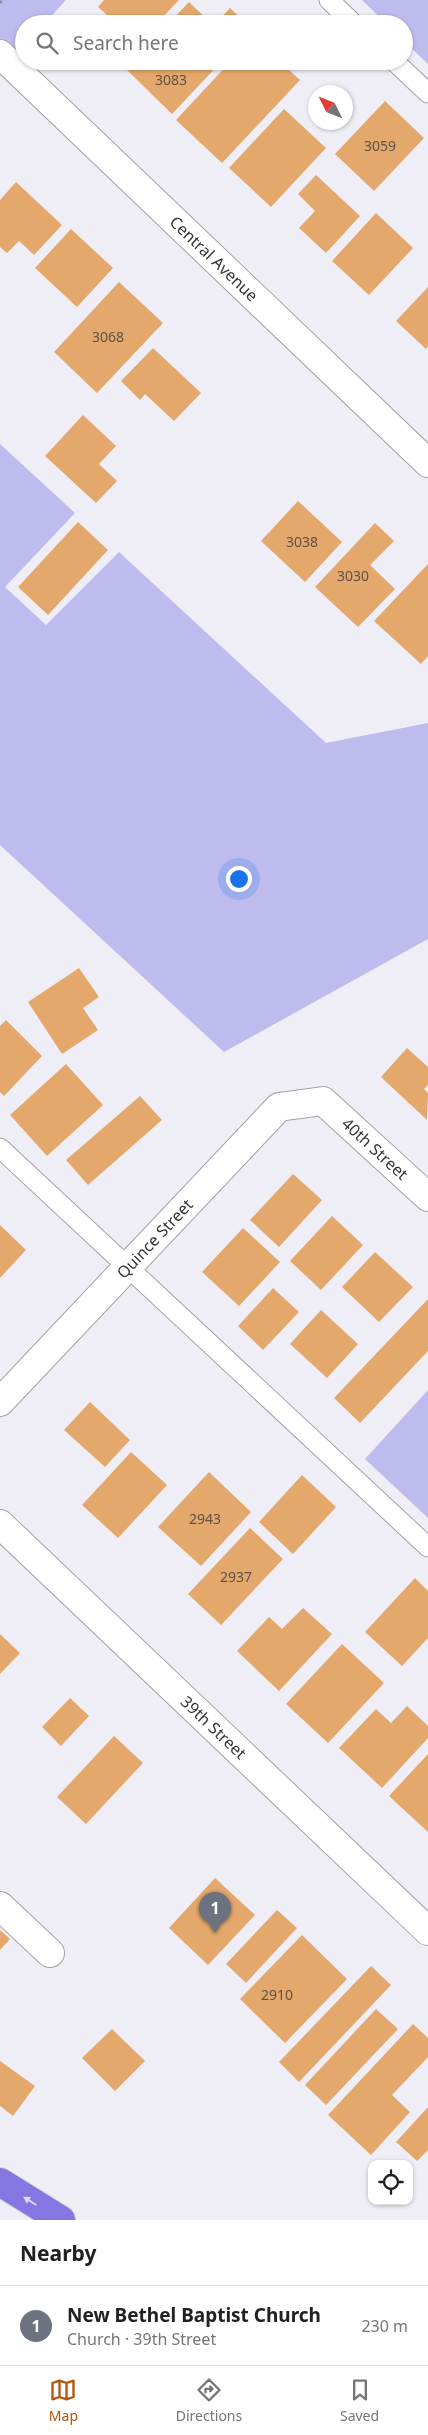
<!DOCTYPE html>
<html lang="en">
<head>
<meta charset="utf-8">
<style>
  body { margin:0; font-family:"Noto Sans",sans-serif; background:#f2f2f2; color:#202124 }
  .controls { position:absolute; right:15px; bottom:15px; display:grid; overflow:hidden; border-radius:10px; box-shadow:0 1px 4px #0004 }
  .controls button { width:45px; height:45px; display:grid; place-items:center; padding:0; border:0; border-bottom:1px solid #e0e0e0; background:#fff; color:#202124; font:25px sans-serif }
  .compass { position:absolute; left:308px; top:85px; width:45px; height:45px; border-radius:50%; background:#fff; box-shadow:0 1px 4px #0004; rotate:313deg }
  .you { position:absolute; left:238px; top:878px; width:18px; height:18px; margin:-12px; border:4px solid #fff; border-radius:50%; background:#1a73e8; box-shadow:0 0 0 8px #1a73e833 }
  .badge { display:grid; place-items:center; width:32px; height:32px; border-radius:50%; background:#b45309; color:#fff; font-size:16px; font-weight:700 }
  .pin { position:absolute; translate:-50% -41px; filter:drop-shadow(0 1px 2px #0008) }
  .pin::after { content:''; position:absolute; top:26px; width:18px; height:15px; background:inherit; clip-path:polygon(0 0,100% 0,50% 100%) }
  .list { margin:0; padding:0; list-style:none }
  h2 { display:flex; justify-content:space-between; align-items:center; height:65px; margin:0; padding:0 20px; font-size:21px }
  h2 small { font-size:16px; font-weight:400; color:#757577 }
  .list li { display:grid; grid-template-columns:32px 1fr auto; gap:15px; align-items:center; box-sizing:border-box; height:80px; padding:0 20px; border-top:1px solid #e0e0e0 }
  .list b { display:block; font-size:19px; white-space:nowrap }
  .list p { margin:0; font-size:16px; white-space:nowrap; color:#757577 }
  .list em { font-size:16px; font-style:normal; color:#757577 }
  .icon { flex:none; width:28px; height:28px; fill:none; stroke:currentColor; stroke-width:2; stroke-linecap:round; stroke-linejoin:round }
  .map { position:relative; flex:none; width:428px; height:2220px; overflow:hidden }
  .search { position:absolute; background:#fff; box-shadow:0 1px 4px #0004; left:15px; right:15px; top:15px; height:55px; display:flex; align-items:center; gap:12px; box-sizing:border-box; padding:0 18px; border-radius:28px; color:#757577; font-size:19px }
  .sheet { height:145px; background:#fff }
  nav { display:flex; justify-content:space-around; align-items:center; box-sizing:border-box; height:70px; border-top:1px solid #e0e0e0; background:#fff; font-size:14px; color:#757577 }
  nav a { display:grid; justify-items:center; gap:2px }
  nav .on { color:#b45309 }
  .map>svg:first-child { display:block }
</style>
</head>
<body>
<div class="map">
<svg width="428" height="2220" viewBox="0 0 428 2220">
  <rect width="100%" height="100%" fill="#efeef6"/>
  <path fill="#bebbef" d="M0,0H66L44,24H24V46L9,62L0,54Z
    M362,0H428V64L404,41V24H387Z
    M0,444L75,513L5,587L46,625L119,552L326,743L428,723V939L224,1052L0,845Z
    M428,1390V1518L365,1459Z"/>
  <path fill="#e4a86d" d="M104,0H179L156,24H117L98,7Z
    M189,2L212,24H168Z
    M230,8L247,24H215Z
    M133,61H222L172,114L126,69Z
    M231,61H279L300,80L222,163L176,120Z
    M385,101L424,138L374,191L335,154Z
    M284,109L326,148L271,207L229,168Z
    M316,175L360,216L326,253L299,228L315,211L298,194Z
    M16,182L62,225L34,255L19,241L7,253L0,247V200Z
    M376,213L413,248L369,295L332,261Z
    M71,229L113,268L77,307L35,268Z
    M119,282L163,323L97,393L54,352Z
    M428,287V346L426,349L396,321Z
    M153,348L201,393L174,421L145,394L140,400L121,381Z
    M83,415L116,446L99,464L117,481L96,503L45,456Z
    M298,501L342,542L305,582L261,541Z
    M78,522L108,550L48,615L18,587Z
    M375,523L394,541L370,565L395,589L358,627L315,587Z
    M428,564V656L421,664L374,621Z
    M79,968L99,997L83,1008L98,1030L62,1054L28,1002Z
    M6,1020L42,1056L4,1096L0,1092V1026Z
    M407,1048L428,1067V1085L424,1089L428,1093L427,1120L381,1077Z
    M66,1064L103,1105L47,1156L10,1115Z
    M140,1096L162,1120L88,1185L66,1160Z
    M293,1174L322,1200L279,1247L250,1220Z
    M332,1216L363,1245L321,1290L290,1261Z
    M0,1225L26,1250L0,1278Z
    M243,1228L280,1262L239,1306L202,1272Z
    M375,1252L413,1287L379,1322L342,1287Z
    M273,1288L299,1312L263,1350L238,1326Z
    M428,1299V1351L360,1423L334,1398Z
    M321,1310L358,1344L327,1378L290,1344Z
    M90,1402L130,1440L105,1467L64,1430Z
    M131,1452L167,1485L118,1538L82,1505Z
    M209,1472L251,1512L201,1566L158,1527Z
    M302,1475L336,1507L293,1554L259,1522Z
    M250,1528L283,1559L221,1625L188,1594Z
    M415,1578L428,1591V1638L402,1666L365,1632Z
    M303,1608L332,1634L279,1691L237,1651L269,1617L282,1629Z
    M0,1634L20,1653L0,1674Z
    M342,1644L384,1683L328,1743L286,1704Z
    M70,1698L89,1716L61,1746L42,1727Z
    M407,1706L428,1726V1738L382,1788L339,1748L376,1709L391,1723Z
    M114,1736L143,1763L86,1824L57,1797Z
    M428,1754V1832L389,1796Z
    M215,1878L255,1915L208,1965L169,1928Z
    M277,1910L297,1928L246,1983L226,1964Z
    M0,1930L10,1939L0,1950Z
    M302,1935L347,1979L285,2043L240,1999Z
    M371,1966L391,1985L299,2082L279,2062Z
    M376,2009L398,2029L326,2105L305,2085Z
    M413,2024L428,2038V2057L392,2095L410,2112L371,2155L328,2115Z
    M112,2029L145,2061L115,2091L82,2058Z
    M0,2061L35,2086L13,2116L0,2106Z
    M428,2107V2150L417,2161L396,2142Z"/>
  <g fill="none" stroke-linecap="round" stroke-linejoin="round">
    <defs>
      <path id="service" d="M329,0L354,24
        M394,61L428,93
        M0,1148L428,1547"/>
      <g id="minor">
        <path id="s1" d="M0,54L428,463"/>
        <path id="s2" d="M0,1402L279,1107L323,1101L428,1197"/>
        <path id="s3" d="M0,1524L428,1931"/>
        <path d="M0,1906L50,1953"/>
      </g>
      <path id="motorway" d="M0,2182L61,2220"/>
    </defs>
    <use href="#service" stroke="#a2a2a9" stroke-width="21"/>
    <use href="#minor" stroke="#a2a2a9" stroke-width="30"/>
    <use href="#motorway" stroke="#cececf" stroke-width="30"/>
    <path stroke="#8d8c92" stroke-width="3" stroke-dasharray="2.5 4" stroke-linecap="butt" d="M0,3L2,0"/>
    <use href="#service" stroke="#fff" stroke-width="19"/>
    <use href="#minor" stroke="#fff" stroke-width="28"/>
    <use href="#motorway" stroke="#8577e2" stroke-width="28"/>
  </g>
  <defs><path id="oneway-solid" d="M-6-.8H1V-3.2L6.5 0L1 3.2V.8H-6Z" transform="scale(1.25)"/></defs>
  <use fill="#dad6f6" href="#oneway-solid" transform="translate(30 2201) rotate(-148)"/>
  <g text-anchor="middle" stroke-width="5" stroke-linejoin="round" paint-order="stroke">
    <g font-size="14" fill="#605144">
      <text x="171" y="85">3083</text>
      <text x="380" y="151">3059</text>
      <text x="108" y="342">3068</text>
      <text x="302" y="547">3038</text>
      <text x="353" y="581">3030</text>
      <text x="205" y="1524">2943</text>
      <text x="236" y="1582">2937</text>
      <text x="277" y="2000">2910</text>
    </g>
    <g font-size="16" fill="#343437" stroke="#fff">
      <text dy="6" stroke="none"><textPath href="#s1" startOffset="296">Central Avenue</textPath></text>
      <text dy="6" stroke="none"><textPath href="#s2" startOffset="521">40th Street</textPath></text>
      <text dy="6" stroke="none"><textPath href="#s2" startOffset="225">Quince Street</textPath></text>
      <text dy="6" stroke="none"><textPath href="#s3" startOffset="295">39th Street</textPath></text>
    </g>
  </g>
</svg>
<div class="controls">
<button><svg class="icon" aria-label="locate" viewBox="0 0 24 24"><circle cx="12" cy="12" r="6"/><path d="M12 2v4M12 18v4M2 12h4M18 12h4"/></svg></button>
</div>
<svg class="compass" viewBox="-18 -18 36 36"><path d="M0-13l5 13h-10z" fill="#e53935"/><path d="M0 13l5-13h-10z" fill="#757577"/></svg>
<div class="you"></div>
<div class="pin badge" style="left:215px;top:1933px;background:#6b7280">1</div>
<div class="search"><svg class="icon" aria-label="search" viewBox="0 0 24 24"><circle cx="10" cy="10" r="6"/><path d="M15 15l6 6"/></svg>Search here</div>
</div>
<section class="sheet">
<h2>Nearby<small></small></h2>
<ul class="list">
<li><span class="badge" style="background:#6b7280">1</span><div><b>New Bethel Baptist Church</b><p>Church · 39th Street</p></div><em>230 m</em></li>
</ul>
</section>
<nav>
<a class="on"><svg class="icon" aria-label="map" viewBox="0 0 24 24"><path d="M3 6l6-2 6 2 6-2v14l-6 2-6-2-6 2zM9 4v14M15 6v14"/></svg>Map</a>
<a><svg class="icon" aria-label="directions" viewBox="0 0 24 24"><path d="M12 3l9 9-9 9-9-9zM9 14v-3h6M13 9l2 2-2 2"/></svg>Directions</a>
<a><svg class="icon" aria-label="saved" viewBox="0 0 24 24"><path d="M7 4h10v16l-5-4-5 4z"/></svg>Saved</a>
</nav>
</body>
</html>
